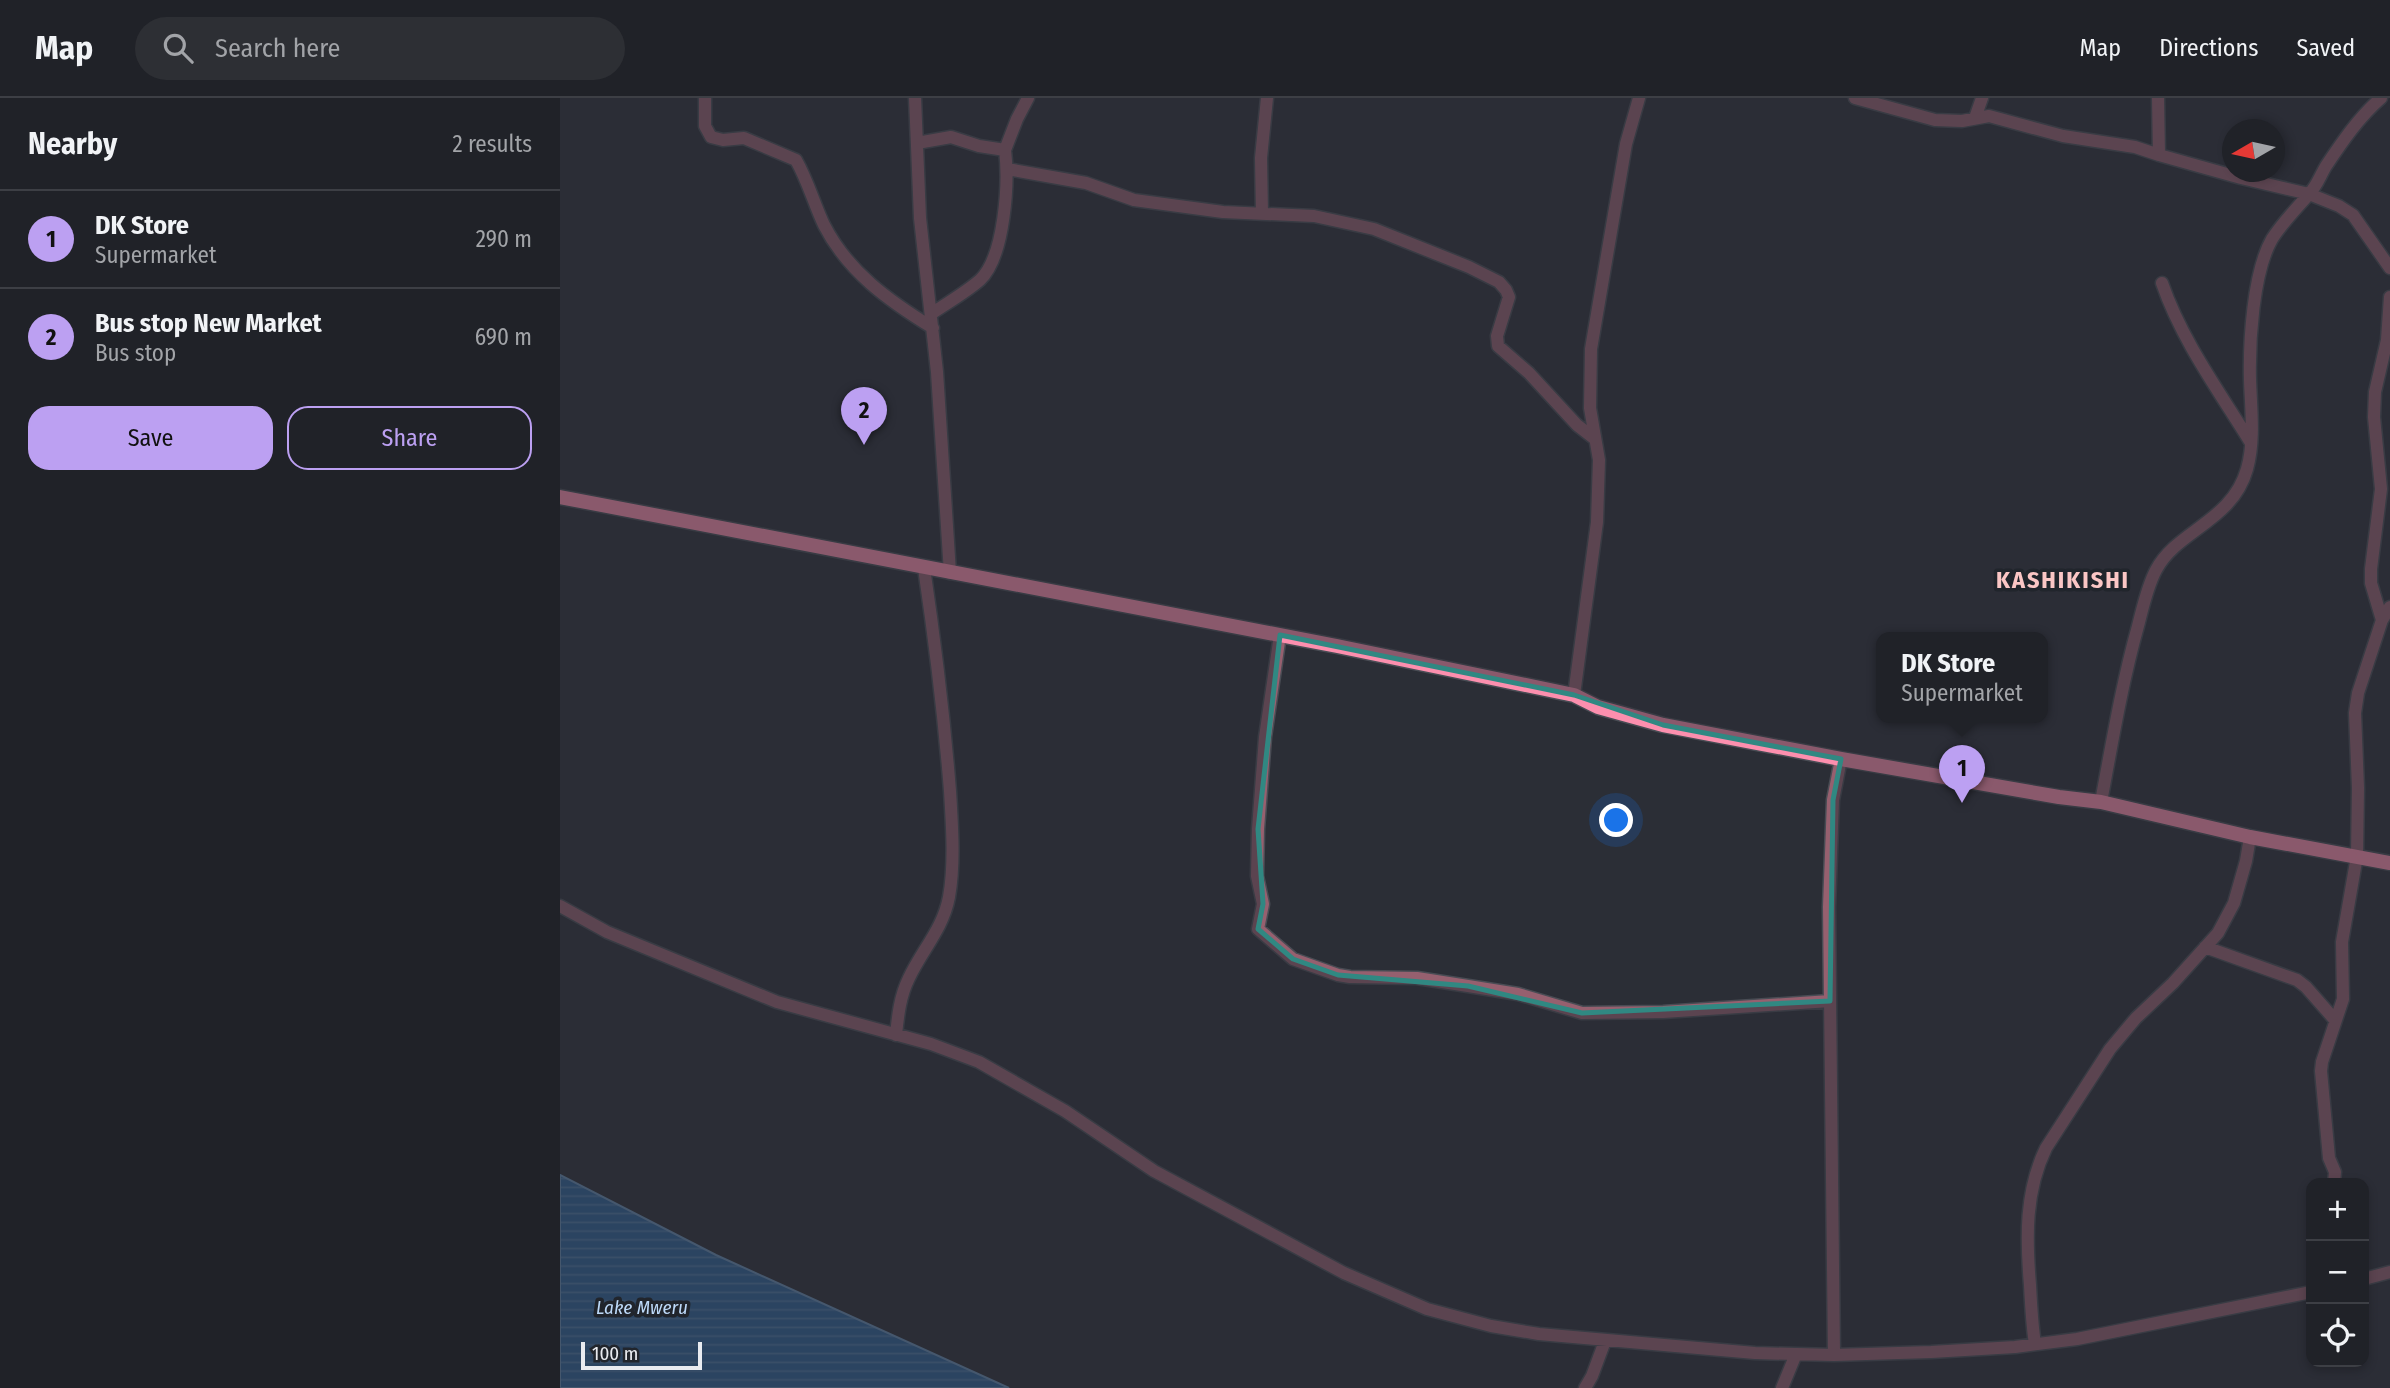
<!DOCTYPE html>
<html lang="en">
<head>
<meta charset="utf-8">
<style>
  body { margin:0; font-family:"Fira Sans Condensed",sans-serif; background:#2d2f34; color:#f1f3f6 }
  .controls { position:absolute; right:21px; bottom:21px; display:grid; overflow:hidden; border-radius:14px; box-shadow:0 4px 10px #0003 }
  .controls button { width:63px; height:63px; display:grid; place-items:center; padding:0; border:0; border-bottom:2px solid #3d3f45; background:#202228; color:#f1f3f6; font:35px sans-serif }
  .compass { position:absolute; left:1662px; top:21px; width:63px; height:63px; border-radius:50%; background:#202228; box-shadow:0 4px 10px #0003; rotate:261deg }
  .scale { position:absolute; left:21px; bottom:18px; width:121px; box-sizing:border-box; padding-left:7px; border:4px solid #e9ebf0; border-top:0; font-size:19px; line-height:24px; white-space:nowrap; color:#e9ebf0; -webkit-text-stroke:5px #21252c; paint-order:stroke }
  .you { position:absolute; left:1057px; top:723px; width:24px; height:24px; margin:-18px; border:5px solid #fff; border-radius:50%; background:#1a73e8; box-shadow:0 0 0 10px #1a73e833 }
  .badge { display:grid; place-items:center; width:46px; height:46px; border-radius:50%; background:#bca0f2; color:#111; font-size:23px; font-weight:700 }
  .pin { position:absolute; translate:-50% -58px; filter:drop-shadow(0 2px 4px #0008) }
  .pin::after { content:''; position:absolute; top:37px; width:24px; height:21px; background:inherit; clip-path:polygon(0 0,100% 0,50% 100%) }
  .popup { position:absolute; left:1316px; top:534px; width:172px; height:91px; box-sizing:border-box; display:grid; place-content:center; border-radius:14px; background:#202228; filter:drop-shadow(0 2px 5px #0005); font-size:23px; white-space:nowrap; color:#a2a4a8 }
  .popup b { font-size:26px; color:#f1f3f6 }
  .popup::after { content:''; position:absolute; left:50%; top:100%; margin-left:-14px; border:14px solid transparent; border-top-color:#202228 }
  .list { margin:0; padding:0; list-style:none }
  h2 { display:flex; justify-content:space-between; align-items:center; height:91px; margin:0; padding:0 28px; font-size:30px }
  h2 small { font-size:23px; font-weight:400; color:#a2a4a8 }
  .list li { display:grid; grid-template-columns:46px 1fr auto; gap:21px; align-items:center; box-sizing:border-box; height:98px; padding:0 28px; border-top:2px solid #3d3f45 }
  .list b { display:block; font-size:26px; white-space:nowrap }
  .list p { margin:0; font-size:23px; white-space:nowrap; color:#a2a4a8 }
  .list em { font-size:23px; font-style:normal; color:#a2a4a8 }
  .actions { display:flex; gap:14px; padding:21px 28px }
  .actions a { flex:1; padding:16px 0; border:2px solid #bca0f2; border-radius:21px; text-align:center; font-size:24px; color:#bca0f2 }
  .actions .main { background:#bca0f2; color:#111 }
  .icon { flex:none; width:38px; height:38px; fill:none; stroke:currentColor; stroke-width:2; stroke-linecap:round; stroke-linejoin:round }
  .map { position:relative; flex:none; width:1830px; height:1290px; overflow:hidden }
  header { display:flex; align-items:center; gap:42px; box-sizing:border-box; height:98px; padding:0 35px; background:#202228; border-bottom:2px solid #3d3f45 }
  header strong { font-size:33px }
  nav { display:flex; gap:38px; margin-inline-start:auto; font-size:24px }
  .search { width:490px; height:63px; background:#2d2f34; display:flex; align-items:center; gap:18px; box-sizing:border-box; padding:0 24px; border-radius:38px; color:#a2a4a8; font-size:26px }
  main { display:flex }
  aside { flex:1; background:#202228 }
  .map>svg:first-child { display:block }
</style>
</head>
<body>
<header>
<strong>Map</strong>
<div class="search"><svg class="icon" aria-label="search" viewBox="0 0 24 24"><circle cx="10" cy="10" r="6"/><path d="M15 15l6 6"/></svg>Search here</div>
<nav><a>Map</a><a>Directions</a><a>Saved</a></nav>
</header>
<main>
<aside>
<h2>Nearby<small>2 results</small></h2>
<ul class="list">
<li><span class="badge">1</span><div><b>DK Store</b><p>Supermarket</p></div><em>290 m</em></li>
<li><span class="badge">2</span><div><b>Bus stop New Market</b><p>Bus stop</p></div><em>690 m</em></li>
</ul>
<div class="actions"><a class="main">Save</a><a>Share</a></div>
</aside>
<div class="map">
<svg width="1830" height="1290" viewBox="0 0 1830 1290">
  <defs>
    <pattern id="water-rules" width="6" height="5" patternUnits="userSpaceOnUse" patternTransform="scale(1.75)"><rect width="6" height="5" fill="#2c6094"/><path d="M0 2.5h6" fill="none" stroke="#4b77a3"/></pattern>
  </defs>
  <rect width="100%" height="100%" fill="#2b2e36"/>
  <path fill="url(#water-rules)" stroke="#658ab0" stroke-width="2" d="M0,1077L156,1157L449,1290H0Z"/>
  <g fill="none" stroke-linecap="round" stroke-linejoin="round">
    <defs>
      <path id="minor" d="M145,0V28L151,39L163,42L184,40L236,62C248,83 254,106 264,127C288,174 329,203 373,230
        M355,0L360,120L377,274L390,475
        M1295,0L1375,22L1402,23L1429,18L1503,38L1575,49L1599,57
        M1821,0C1799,19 1782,44 1766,68C1760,78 1757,88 1749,96L1779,108L1793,117L1830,170
        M1415,20L1422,0
        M357,45L391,39L419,48L445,52L457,21L468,0
        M447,71L526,85L574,102L663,114L754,118L814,131L909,169L939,184L946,192L949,199L937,238L938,248L969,275L1017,327L1035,341
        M702,116L701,60L707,0
        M1602,185C1622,243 1659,293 1691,345
        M371,216C387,205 405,195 420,182C445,158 449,84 445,52
        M1822,522L1811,485V471L1821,391L1814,319L1815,294L1827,242L1830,199
        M720,537L705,639L698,731L697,778L703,806L698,831L733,861L778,877L790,879L857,880L908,888L958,896L1022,915L1103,914L1270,903
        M1014,597L1037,424L1039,362L1030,310L1031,251L1066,46L1079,0
        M1541,704C1552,645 1562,585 1578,528C1583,509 1587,489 1596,472C1617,432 1672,424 1687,371C1695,342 1691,312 1690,282C1689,244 1693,174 1712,141C1722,125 1736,111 1749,96L1681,80L1599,57L1598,0
        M0,808L47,834L217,904L371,946L419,964L505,1013L594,1073L784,1175L867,1211L931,1228L979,1236L1195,1255L1274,1257L1371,1254L1455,1249L1517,1241L1751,1194
        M1645,849L1737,882L1746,889L1775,922
        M336,937C338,917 340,898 349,880C362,852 383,831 389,799C395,765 392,727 390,693C384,618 375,544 364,470
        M1774,1085L1775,1074L1769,1060L1761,973L1762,964L1783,901L1782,844L1797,758L1798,690L1795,615L1798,595L1822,522L1830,509
        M1804,1181L1830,1174
        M1475,1246C1472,1227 1471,1207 1470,1187C1466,1140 1465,1093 1486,1050L1550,951L1576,920L1613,885L1658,835L1674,805L1686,763L1690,739
        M1274,1257L1269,809L1273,702L1281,661
        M1025,1290L1032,1278L1045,1243
        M1222,1290L1236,1256"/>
      <path id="major" d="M0,399L777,548L1014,597L1038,609L1103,627L1281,661L1499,699L1541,704L1690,739L1830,765"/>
    </defs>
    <use href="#minor" stroke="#494c54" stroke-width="15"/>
    <use href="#major" stroke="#494c54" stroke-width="17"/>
    <use href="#minor" stroke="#96606f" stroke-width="12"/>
    <use href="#major" stroke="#fc8fae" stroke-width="14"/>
  </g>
  <path d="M0 0H1830V1290H0ZM720,537L1014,597L1103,627L1281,661L1273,702L1270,903L1022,915L908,888L778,877L733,861L698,831L703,806L698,731Z" fill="#2b2e36" fill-opacity=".55" fill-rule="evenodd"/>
  <path fill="none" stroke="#308882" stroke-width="5" stroke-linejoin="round" d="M720,537L1014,597L1103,627L1281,661L1273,702L1270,903L1022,915L908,888L778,877L733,861L698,831L703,806L698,731Z"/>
  <g text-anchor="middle" stroke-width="7" stroke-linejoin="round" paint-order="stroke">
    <g font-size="19" font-style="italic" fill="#bdd9f8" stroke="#21252c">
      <text x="82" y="1216">Lake Mweru</text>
    </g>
    <g font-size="24" font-weight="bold" letter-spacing="2" fill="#fbc6c5" stroke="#21252c">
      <text x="1503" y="490">KASHIKISHI</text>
    </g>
  </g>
</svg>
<div class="controls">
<button>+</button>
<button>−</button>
<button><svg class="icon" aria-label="locate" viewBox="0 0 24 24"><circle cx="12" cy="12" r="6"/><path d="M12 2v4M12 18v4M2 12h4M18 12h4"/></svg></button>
</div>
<svg class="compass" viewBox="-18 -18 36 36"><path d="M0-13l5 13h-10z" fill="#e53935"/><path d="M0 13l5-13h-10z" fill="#a2a4a8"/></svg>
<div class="scale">100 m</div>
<div class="you"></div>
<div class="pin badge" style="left:1402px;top:705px">1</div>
<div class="popup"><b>DK Store</b>Supermarket</div>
<div class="pin badge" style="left:304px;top:347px">2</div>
</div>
</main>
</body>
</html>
